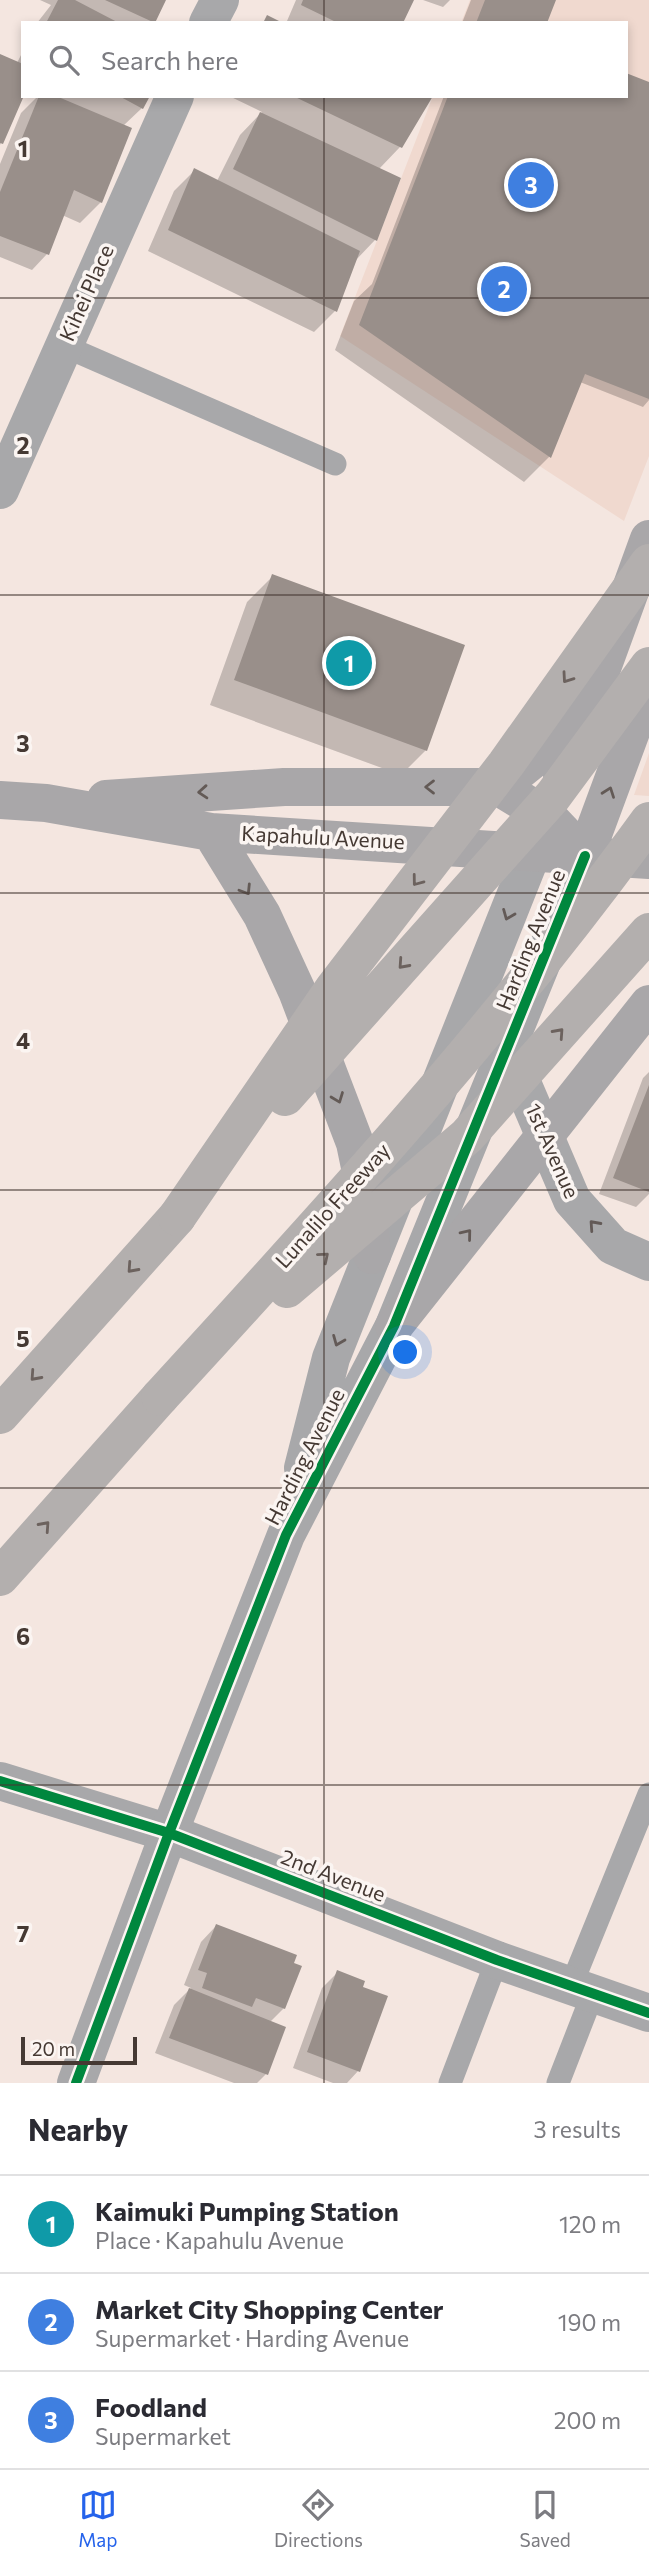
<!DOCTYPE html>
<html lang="en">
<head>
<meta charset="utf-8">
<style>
  body { margin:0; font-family:Commissioner,sans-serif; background:#f7f7f7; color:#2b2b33 }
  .scale { position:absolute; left:21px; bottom:18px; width:116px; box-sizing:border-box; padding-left:7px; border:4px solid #453933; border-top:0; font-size:19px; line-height:24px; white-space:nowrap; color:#453933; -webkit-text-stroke:5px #fbf5f2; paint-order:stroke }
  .you { position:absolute; left:406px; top:1353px; width:24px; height:24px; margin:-18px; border:5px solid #fff; border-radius:50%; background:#1a73e8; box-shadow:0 0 0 10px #1a73e833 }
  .badge { display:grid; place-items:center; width:46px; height:46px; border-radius:50%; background:#2563eb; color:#fff; font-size:23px; font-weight:700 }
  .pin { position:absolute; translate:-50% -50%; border:4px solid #fff; box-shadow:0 2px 7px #0006 }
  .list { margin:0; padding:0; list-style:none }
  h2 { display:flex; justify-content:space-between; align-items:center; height:91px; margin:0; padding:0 28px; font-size:30px }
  h2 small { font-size:23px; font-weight:400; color:#7c7c81 }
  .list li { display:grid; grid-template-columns:46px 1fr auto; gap:21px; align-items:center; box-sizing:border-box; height:98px; padding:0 28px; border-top:2px solid #e1e1e2 }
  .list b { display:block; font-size:26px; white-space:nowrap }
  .list p { margin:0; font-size:23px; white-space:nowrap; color:#7c7c81 }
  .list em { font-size:23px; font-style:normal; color:#7c7c81 }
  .icon { flex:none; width:38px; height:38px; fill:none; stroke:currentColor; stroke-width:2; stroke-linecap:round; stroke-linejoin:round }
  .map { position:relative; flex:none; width:649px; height:2083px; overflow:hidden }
  .search { position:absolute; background:#fff; box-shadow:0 4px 10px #0003; left:21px; right:21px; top:21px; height:77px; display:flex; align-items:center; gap:18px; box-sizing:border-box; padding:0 24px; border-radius:0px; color:#7c7c81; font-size:26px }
  .sheet { height:385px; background:#fff }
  nav { display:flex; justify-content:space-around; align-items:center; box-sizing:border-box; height:98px; border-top:2px solid #e1e1e2; background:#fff; font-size:19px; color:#7c7c81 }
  nav a { display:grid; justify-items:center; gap:4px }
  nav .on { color:#2563eb }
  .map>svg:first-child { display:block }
</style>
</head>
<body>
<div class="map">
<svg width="649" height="2083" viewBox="0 0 649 2083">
  <rect width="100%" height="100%" fill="#f4e6e0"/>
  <path fill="#f0d9cf" d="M470,0H649V456L624,521L340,336L433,96H626V23H461Z
    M649,753V796L634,795Z"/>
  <path fill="#0003" d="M40,0H164L153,23H37L51,5Z
    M296,0H412L402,23H291L287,21Z
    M423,0H450L443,7Z
    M471,0H554L545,23H462Z
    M23,51V93L0,145V56L17,63Z
    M649,84V400L643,407L580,382L549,457L524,482L335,350L354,301L372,284L444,96H626Z
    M38,96H148L142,108L123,126L101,202L80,223L62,215L47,254L32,270L0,257V164L21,113Z
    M229,96L431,97L400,147L379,169L375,240L355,261L335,311L314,332L148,251L174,191L195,170L217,181L240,135L262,112Z
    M272,577L426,750L401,775L210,705L247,602Z
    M649,1072V1194L636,1207L599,1194L643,1078Z
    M216,1926L284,2008L270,2022L266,2074L257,2083H234L155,2053L174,2005L191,1988L184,1985L201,1942Z
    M338,1972L360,1988L386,1997L358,2071L347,2083H333L293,2068L322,1988Z"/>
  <path fill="#998f8a" d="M58,0H75L119,23H46Z
    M105,0H166L155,23Z
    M303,0H414L403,23H338L301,5Z
    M485,0H556L547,23H476Z
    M267,15L283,23H263Z
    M0,54L23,64V98L3,144L0,143Z
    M626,73L649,82V399L585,374L551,458L359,325L448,96H626Z
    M39,96H56L132,128L102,203L74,190L49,255L0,236V192Z
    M119,96H150L143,109Z
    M293,96H433L402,148Z
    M260,112L401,178L377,241L233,169Z
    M194,168L360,251L337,312L168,230Z
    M272,574L465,645L427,751L234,680Z
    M649,1085V1192L613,1178Z
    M216,1924L297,1955L294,1963L302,1966L285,2009L256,1998L252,2007L202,1988L207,1973L198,1970Z
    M337,1970L365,1981L363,1987L388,1996L360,2072L307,2052Z
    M189,1988L286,2027L268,2075L169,2038Z"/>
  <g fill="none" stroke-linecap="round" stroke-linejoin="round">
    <path stroke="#a8a8aa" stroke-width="23" d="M64,346L335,464
      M571,1986L649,1794
      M450,2083L497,1960
      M558,2083L593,1993"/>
    <path stroke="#a8a8aa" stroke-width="38" d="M208,23L220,0
      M0,490L175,96
      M508,1050L572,1200L613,1246L649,1262
      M0,1781L169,1833L497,1960L649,2013"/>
    <path stroke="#a8a8aa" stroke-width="38" d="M303,1468L331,1358L533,851
      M76,2083L169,1833L286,1535L394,1326L585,856"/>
    <path stroke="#a9a7a9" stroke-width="38" d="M562,778L649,539
      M499,787L583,719
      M106,799L284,787H499L548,817L585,856
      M0,800L46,803L211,832L649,860
      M211,832L262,915L297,991L355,1143L367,1201L372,1255
      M585,856L649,683
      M394,1326L649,1004"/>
    <path stroke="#b3afae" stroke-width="38" d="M0,1415L177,1217
      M0,1577L160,1397"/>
    <path stroke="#b3afae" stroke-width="38" d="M285,1097L553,796L649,666
      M177,1217L334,988L506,764L649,563
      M287,1289L467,1136L649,932
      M160,1397C331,1211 501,1025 649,821"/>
    <defs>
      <path id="cycleway" d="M0,1781L169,1833L497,1960L649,2013
        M76,2083L169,1833L286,1535L394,1326L585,856"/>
    </defs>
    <use href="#cycleway" stroke="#fbf5f2" stroke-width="15"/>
    <use href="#cycleway" stroke="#00873e" stroke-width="10"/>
  </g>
  <defs><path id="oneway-chevron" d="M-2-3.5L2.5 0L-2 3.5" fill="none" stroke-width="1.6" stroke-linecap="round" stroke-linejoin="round" transform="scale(1.75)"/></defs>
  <g stroke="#6c625e">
    <use href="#oneway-chevron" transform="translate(567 678) rotate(125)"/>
    <use href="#oneway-chevron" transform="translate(417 881) rotate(127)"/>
    <use href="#oneway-chevron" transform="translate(403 964) rotate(132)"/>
    <use href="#oneway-chevron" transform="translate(559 1033) rotate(-48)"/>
    <use href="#oneway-chevron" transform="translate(324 1257) rotate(-40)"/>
    <use href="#oneway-chevron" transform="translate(132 1268) rotate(132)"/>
    <use href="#oneway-chevron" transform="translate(35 1376) rotate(132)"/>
    <use href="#oneway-chevron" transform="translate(45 1526) rotate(-48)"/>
  </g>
  <g stroke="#635a56">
    <use href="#oneway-chevron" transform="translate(430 787) rotate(-180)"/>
    <use href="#oneway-chevron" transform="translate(203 792) rotate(176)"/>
    <use href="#oneway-chevron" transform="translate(609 792) rotate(-70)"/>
    <use href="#oneway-chevron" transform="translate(246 890) rotate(58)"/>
    <use href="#oneway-chevron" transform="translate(338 1098) rotate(69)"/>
    <use href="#oneway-chevron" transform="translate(467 1234) rotate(-51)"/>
  </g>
  <g stroke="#635a57">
    <use href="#oneway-chevron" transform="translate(508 915) rotate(112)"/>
    <use href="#oneway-chevron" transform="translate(594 1225) rotate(-132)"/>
    <use href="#oneway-chevron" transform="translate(338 1341) rotate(112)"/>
  </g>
  <path fill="none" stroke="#453933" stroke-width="2" stroke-opacity="0.55" d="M324,0V23M324,96V2083M0,298H649M0,595H649M0,893H649M0,1190H649M0,1488H649M0,1785H649"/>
  <g text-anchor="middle" stroke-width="7" stroke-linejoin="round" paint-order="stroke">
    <g font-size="21" fill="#453933" stroke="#fbf5f2">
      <text transform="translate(87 293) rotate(-66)" y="7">Kihei Place</text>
      <text transform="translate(323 838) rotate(3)" y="7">Kapahulu Avenue</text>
      <text transform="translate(531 940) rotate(-68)" y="7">Harding Avenue</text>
      <text transform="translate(552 1151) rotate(66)" y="7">1st Avenue</text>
      <text transform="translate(333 1206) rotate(-48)" y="7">Lunalilo Freeway</text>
      <text transform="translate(305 1457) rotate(-63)" y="7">Harding Avenue</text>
      <text transform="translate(333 1876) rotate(21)" y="7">2nd Avenue</text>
    </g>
  </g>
  <g font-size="23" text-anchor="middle" font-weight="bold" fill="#453933" stroke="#fbf5f2" stroke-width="7" stroke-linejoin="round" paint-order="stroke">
    <text x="23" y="157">1</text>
    <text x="23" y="454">2</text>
    <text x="23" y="752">3</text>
    <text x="23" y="1049">4</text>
    <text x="23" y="1347">5</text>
    <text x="23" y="1645">6</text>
    <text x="23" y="1942">7</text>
  </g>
</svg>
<div class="scale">20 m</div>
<div class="you"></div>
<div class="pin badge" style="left:349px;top:663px;background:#0f9aa8">1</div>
<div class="pin badge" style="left:504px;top:289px;background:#3f7fe0">2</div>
<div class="pin badge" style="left:531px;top:185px;background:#3f7fe0">3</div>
<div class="search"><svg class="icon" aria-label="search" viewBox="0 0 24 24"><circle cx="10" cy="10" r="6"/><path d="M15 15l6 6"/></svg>Search here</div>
</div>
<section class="sheet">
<h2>Nearby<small>3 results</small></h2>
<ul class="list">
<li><span class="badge" style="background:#0f9aa8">1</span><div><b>Kaimuki Pumping Station</b><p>Place · Kapahulu Avenue</p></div><em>120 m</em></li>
<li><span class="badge" style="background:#3f7fe0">2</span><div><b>Market City Shopping Center</b><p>Supermarket · Harding Avenue</p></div><em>190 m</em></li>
<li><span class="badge" style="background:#3f7fe0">3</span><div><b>Foodland</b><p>Supermarket</p></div><em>200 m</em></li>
</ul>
</section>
<nav>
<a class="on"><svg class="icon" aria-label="map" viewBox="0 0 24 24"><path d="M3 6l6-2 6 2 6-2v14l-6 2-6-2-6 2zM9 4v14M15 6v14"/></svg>Map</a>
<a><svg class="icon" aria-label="directions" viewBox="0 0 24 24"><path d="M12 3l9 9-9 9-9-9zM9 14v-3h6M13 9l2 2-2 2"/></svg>Directions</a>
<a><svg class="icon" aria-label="saved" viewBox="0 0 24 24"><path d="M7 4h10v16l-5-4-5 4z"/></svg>Saved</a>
</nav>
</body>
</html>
